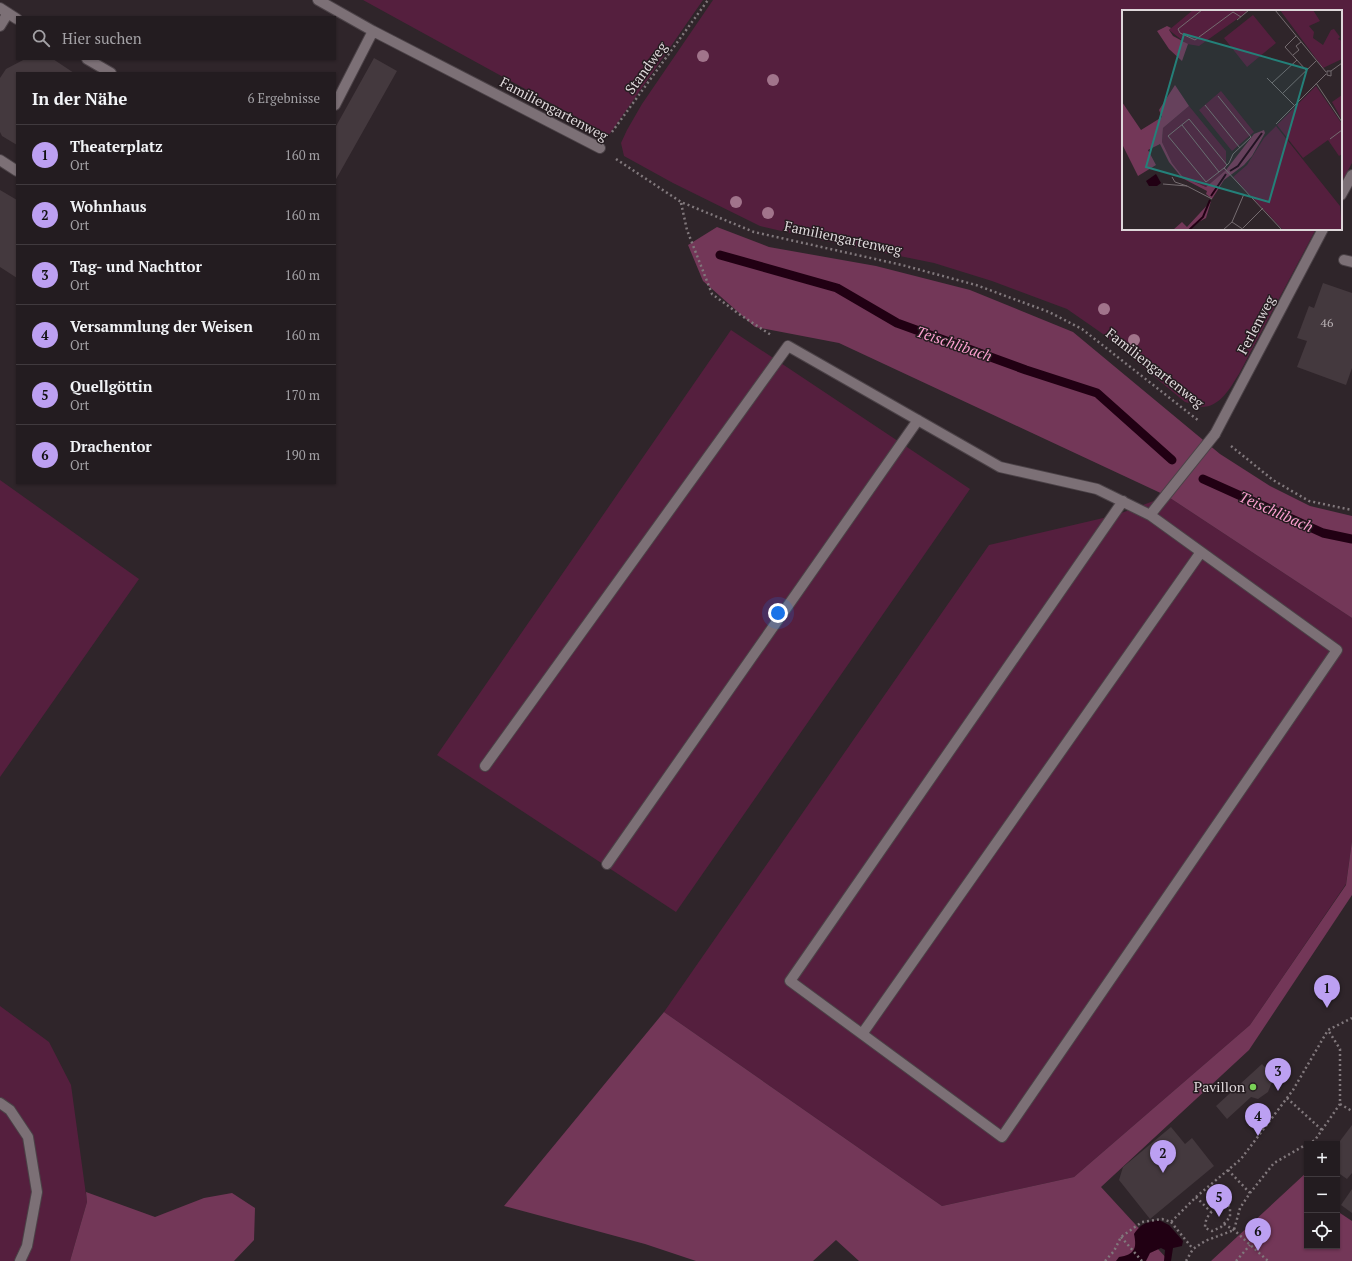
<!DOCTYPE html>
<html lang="de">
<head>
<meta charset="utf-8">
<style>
  body { margin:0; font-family:"PT Serif",serif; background:#2b2529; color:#f1f3f6 }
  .controls { position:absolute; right:12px; bottom:12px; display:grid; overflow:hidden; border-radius:0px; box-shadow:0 1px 3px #0004 }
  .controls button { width:36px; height:36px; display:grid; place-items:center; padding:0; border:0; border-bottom:1px solid #403a3e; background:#231c20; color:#f1f3f6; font:20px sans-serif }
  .you { position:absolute; left:778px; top:613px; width:14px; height:14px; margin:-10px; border:3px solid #fff; border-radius:50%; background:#1a73e8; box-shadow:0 0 0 6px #1a73e833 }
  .badge { display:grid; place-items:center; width:26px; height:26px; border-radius:50%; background:#bca0f2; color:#111; font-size:13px; font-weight:700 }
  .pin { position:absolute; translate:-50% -33px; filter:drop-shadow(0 1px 2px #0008) }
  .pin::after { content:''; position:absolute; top:21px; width:14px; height:12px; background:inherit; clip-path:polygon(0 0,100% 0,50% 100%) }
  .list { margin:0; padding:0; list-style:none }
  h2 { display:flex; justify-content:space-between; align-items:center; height:52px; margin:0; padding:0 16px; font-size:17px }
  h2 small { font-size:13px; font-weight:400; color:#a3a1a5 }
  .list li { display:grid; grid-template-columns:26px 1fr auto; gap:12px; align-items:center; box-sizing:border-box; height:60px; padding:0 16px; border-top:1px solid #403a3e }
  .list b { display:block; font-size:15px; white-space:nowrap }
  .list p { margin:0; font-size:13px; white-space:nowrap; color:#a3a1a5 }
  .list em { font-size:13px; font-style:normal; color:#a3a1a5 }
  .icon { flex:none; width:22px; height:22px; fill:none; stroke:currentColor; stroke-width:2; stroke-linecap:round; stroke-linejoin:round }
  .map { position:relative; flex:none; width:1352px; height:1261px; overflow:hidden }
  .search { position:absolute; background:#231c20; box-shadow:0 1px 3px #0004; left:16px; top:16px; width:320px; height:44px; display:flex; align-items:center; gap:10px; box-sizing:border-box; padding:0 14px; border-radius:0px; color:#a3a1a5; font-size:15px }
  .panel { position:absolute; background:#231c20; box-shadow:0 1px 3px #0004; left:16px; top:72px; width:320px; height:412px; border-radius:0px }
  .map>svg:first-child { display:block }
</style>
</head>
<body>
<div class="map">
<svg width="1352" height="1261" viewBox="0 0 1352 1261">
  <rect width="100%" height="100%" fill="#2f252a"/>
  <path fill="#551f3e" d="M363,0H703L609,135Z
    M713,0H1352V163L1341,183V11H1123V229H1316L1239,374C1230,388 1220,408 1200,407C1195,406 1190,403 1185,402L1103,334L1067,309L992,281L934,263L816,239L760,226L673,183L624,156L621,143L627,130L642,104Z
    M731,330L970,489L676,912L437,755Z
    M0,480L139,579L0,777Z
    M1167,496L1352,618V841L1346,884L1250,1025L1074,1177L942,1206L664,1012L989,545L1116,515Z
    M0,1006L49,1042L71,1085L87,1202L70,1261H0Z"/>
  <path fill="#733758" d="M717,227L769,247L876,266L970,290L1073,332L1220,454L1270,486L1310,506L1352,516V618L1167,496L839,343L755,327L703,281L688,245Z
    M1352,841V895L1249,1050L1101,1187L1169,1261H859L836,1240L813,1261H696L645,1244L504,1206L664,1012L942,1206L1074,1177L1250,1025L1346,885Z
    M1307,1172V1246H1337V1211L1352,1221V1261H1211Z
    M86,1192L155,1217L204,1198L232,1193L255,1208L254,1240L234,1261H70L87,1202Z"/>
  <path fill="#210013" d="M1159,1220L1169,1225L1183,1241L1182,1246L1173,1248L1171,1261H1164L1165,1250L1161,1248L1150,1253L1146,1261H1116L1119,1257C1135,1255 1137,1248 1134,1234C1142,1223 1146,1222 1159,1220Z"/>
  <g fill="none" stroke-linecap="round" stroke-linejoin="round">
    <path stroke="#210013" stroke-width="9" d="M720,255L837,288L897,323L1026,370L1097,393L1172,460
      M1203,479L1323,533L1352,539"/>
  </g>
  <path fill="#44393e" d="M374,58L397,71L335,181V128Z
    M25,59H53L74,73H17V145L2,136L0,132V78L6,69Z
    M0,190L17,200V278L0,267Z
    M1323,283L1352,293V368L1346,385L1297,367L1307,341L1297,338L1309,306L1314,308Z
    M1262,1064L1270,1073L1272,1082L1268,1092L1258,1099L1251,1097L1227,1119L1216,1106Z
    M1352,1125V1173L1347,1179L1337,1172V1145Z
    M1171,1127L1185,1144L1192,1138L1214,1166L1150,1219L1119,1180L1123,1167Z
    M1352,1189V1213L1341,1205Z"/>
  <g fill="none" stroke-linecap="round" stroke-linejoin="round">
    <defs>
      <path id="service" d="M318,0L373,31L600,148
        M0,8L17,19
        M0,26L8,13
        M87,59L111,73
        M335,105L373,31
        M0,160L17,171
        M1344,260L1352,262
        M1150,515L1215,434
        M485,766L788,346L1000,467L1097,489L1150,515L1337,650L1002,1137L790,981L1123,501
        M607,864L918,420
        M862,1034L1201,552
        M0,1103L10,1110L28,1137L37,1192L27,1246L20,1261"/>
      <path id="minor" d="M1341,195L1352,175
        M1215,434L1323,229"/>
    </defs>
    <use href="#service" stroke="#4b4247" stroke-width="12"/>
    <use href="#minor" stroke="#4b4247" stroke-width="12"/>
    <path stroke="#81787c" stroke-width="2.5" stroke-dasharray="2 3" stroke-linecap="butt" d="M612,132L708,0
      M616,159L681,202L754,232L902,265L976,285L1049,312L1082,329L1199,421
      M681,203L687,230L712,294L739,314L771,335
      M1231,446L1273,480L1309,501L1352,510
      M1287,1098L1322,1130
      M1340,1104L1352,1111
      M1308,1144L1315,1140L1340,1104V1049L1328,1030
      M1228,1170L1250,1193
      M1196,1197L1211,1212
      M1224,1202L1230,1207V1217L1221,1227L1212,1231L1205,1228C1205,1214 1214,1210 1224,1202Z
      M1171,1222L1193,1249
      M1224,1224L1234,1230L1268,1261
      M1121,1237L1142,1261
      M1105,1261L1114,1251L1121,1237L1142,1222L1162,1219L1171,1222L1196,1197L1241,1159L1293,1090L1328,1030L1352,1018
      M1186,1261L1193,1249L1205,1241L1234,1230L1240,1208L1250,1193L1274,1163L1307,1144
      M1236,1261L1250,1245"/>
    <use href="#service" stroke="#7c7076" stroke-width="10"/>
    <use href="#minor" stroke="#7c7076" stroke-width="10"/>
  </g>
  <g fill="#a1748b">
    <circle cx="703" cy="56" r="6"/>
    <circle cx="773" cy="80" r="6"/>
    <circle cx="736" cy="202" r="6"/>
    <circle cx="768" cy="213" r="6"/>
    <circle cx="1104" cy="309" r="6"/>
    <circle cx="1134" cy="340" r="6"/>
  </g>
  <circle fill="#79d157" stroke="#251c20" stroke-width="1.5" cx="1253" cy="1087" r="4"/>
  <g text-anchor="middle" stroke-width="3" stroke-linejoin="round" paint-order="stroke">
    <g font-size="12" fill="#b8b0b3">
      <text x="1327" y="327">46</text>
    </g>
    <g font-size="14" fill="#ded7da" stroke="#251c20">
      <text transform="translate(646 68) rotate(-54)" y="5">Standweg</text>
      <text transform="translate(554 109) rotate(28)" y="5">Familiengartenweg</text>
      <text transform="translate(843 238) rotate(12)" y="5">Familiengartenweg</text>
      <text transform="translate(1256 325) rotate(-62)" y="5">Ferlenweg</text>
      <text transform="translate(1155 368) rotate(38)" y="5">Familiengartenweg</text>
    </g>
    <g font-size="14" fill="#ded7da" stroke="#251c20" text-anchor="end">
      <text x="1245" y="1092">Pavillon</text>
    </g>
    <g font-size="15" font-style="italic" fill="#fa9ece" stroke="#251c20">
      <text transform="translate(954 344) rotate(19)" y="5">Teischlibach</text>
      <text transform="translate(1276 512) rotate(24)" y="5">Teischlibach</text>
    </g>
  </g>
  <g transform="translate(1122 10)">
    <rect width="220" height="220" fill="#2f252a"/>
    <path d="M71,0H123L125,2L77,36L65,34L47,20ZM158,0H191L198,11L187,16L192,22L191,28L201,35L209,20L212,19L218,27L216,29L220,31V49L201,58ZM131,5L154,33L125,57L102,28ZM194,76L220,114V144L217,146L206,130L181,148L155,115ZM99,81L132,122L110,141L77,100ZM220,85V110L210,92ZM67,96L104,141V160L84,177L61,167L50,153L40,132L41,118ZM154,116L218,196L220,220H161L111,167L125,155L142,128Z" fill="#551f3e"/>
    <path d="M45,16L49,18L47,20L51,26L66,34L60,51L47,39L35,21ZM53,75L67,96L41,118L40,132L50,153L61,167L84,177L104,160L132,124L142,120L143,123L130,146L122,155L102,170L90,189L84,184L85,181L60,168L47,152L38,134L26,140L34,155L16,166L0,134V92L19,120L40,107L37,100ZM89,191L84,208L71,215L69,220H51L60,212L65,217Z" fill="#733758"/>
    <path d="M34,164L39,173L35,176H27L24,171Z" fill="#210013"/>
    <path fill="none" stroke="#210013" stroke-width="2" d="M108,161L116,156L140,123M89,186L104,164M67,220L81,207L88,190"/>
    <path fill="none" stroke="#756c70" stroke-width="1" d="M80,0L56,19L58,23L73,30L111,2L119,7M153,0L204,62M115,10L127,0M174,26L163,37L184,60M171,45L177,40L174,36L179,32M209,61V66L205,65V61H209L220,53M145,68L172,95M150,73L175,50M194,73L220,112M160,84L194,51M96,86L129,127L111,144L107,153L102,158L84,172L46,126L67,109L105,155M83,95L118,138M154,114L204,64M60,115L97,162M208,129L220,120M102,158L160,220M41,174L65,176L53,172L50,167M65,176L90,189M110,212L122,184M121,218L141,198M101,220L110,212L122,220"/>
    <path fill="#248079" fill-opacity="0.15" stroke="#248079" stroke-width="2" d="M62,24L185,59L147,192L24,157Z"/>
    <rect width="220" height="220" fill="none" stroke="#ded7da" stroke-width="2"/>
  </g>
</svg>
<div class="controls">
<button>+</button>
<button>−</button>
<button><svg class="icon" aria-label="locate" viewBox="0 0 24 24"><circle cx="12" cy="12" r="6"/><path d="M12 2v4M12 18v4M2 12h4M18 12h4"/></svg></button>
</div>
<div class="you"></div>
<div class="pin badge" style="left:1327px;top:1008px">1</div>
<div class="pin badge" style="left:1163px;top:1173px">2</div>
<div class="pin badge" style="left:1278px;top:1091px">3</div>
<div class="pin badge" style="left:1258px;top:1136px">4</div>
<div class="pin badge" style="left:1219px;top:1217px">5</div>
<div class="pin badge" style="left:1258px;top:1251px">6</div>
<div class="search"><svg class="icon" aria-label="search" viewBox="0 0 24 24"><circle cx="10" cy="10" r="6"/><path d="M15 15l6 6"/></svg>Hier suchen</div>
<section class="panel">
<h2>In der Nähe<small>6 Ergebnisse</small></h2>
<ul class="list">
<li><span class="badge">1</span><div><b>Theaterplatz</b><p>Ort</p></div><em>160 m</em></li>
<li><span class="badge">2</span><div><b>Wohnhaus</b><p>Ort</p></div><em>160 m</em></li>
<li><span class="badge">3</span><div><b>Tag- und Nachttor</b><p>Ort</p></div><em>160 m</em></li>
<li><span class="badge">4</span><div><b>Versammlung der Weisen</b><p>Ort</p></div><em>160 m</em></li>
<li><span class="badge">5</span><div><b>Quellgöttin</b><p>Ort</p></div><em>170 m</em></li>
<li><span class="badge">6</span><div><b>Drachentor</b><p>Ort</p></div><em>190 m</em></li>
</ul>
</section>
</div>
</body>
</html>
